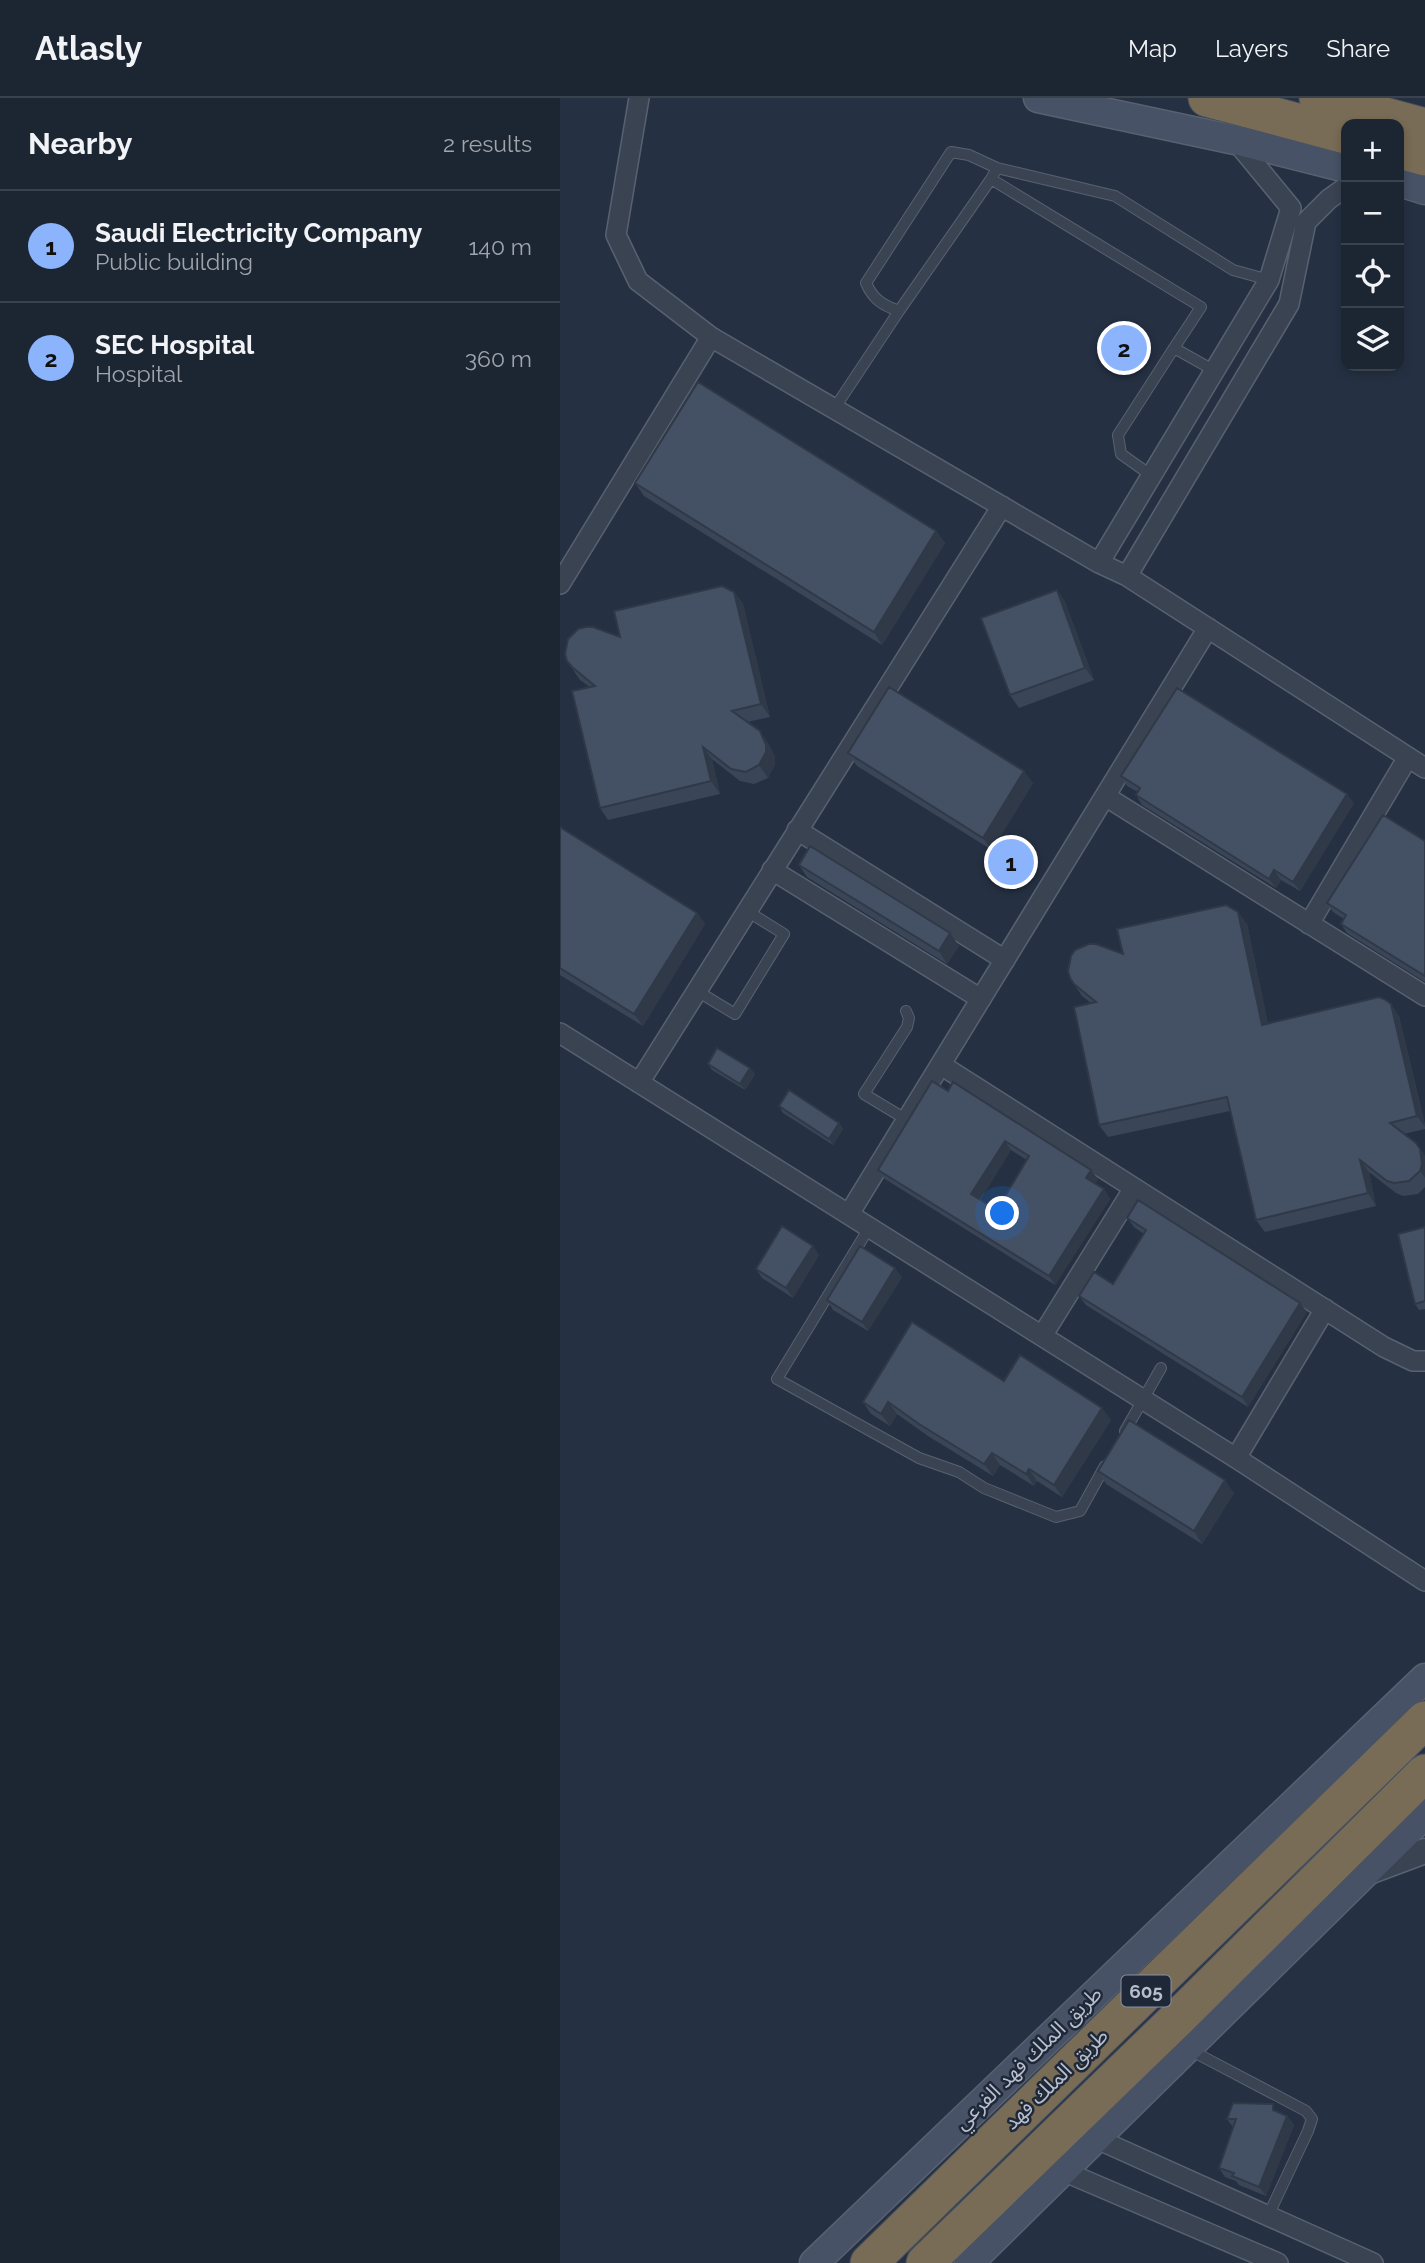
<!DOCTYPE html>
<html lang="en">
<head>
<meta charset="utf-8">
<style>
  body { margin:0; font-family:Raleway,"Noto Sans Arabic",sans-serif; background:#29313e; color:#f1f3f6 }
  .controls { position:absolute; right:21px; top:21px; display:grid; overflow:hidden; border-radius:14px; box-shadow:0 4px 10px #0003 }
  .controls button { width:63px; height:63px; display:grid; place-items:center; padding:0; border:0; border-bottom:2px solid #3a424d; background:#1c2532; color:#f1f3f6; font:35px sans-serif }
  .you { position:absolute; left:443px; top:1116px; width:24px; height:24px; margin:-18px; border:5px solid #fff; border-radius:50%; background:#1a73e8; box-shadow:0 0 0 10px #1a73e833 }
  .badge { display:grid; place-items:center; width:46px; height:46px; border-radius:50%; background:#8cb4fc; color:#111; font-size:23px; font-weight:700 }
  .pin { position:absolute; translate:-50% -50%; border:4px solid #fff; box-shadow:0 2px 7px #0006 }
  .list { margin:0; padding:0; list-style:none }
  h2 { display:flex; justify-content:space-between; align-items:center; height:91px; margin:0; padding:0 28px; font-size:30px }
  h2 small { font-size:23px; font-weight:400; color:#a0a5ac }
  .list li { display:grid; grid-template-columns:46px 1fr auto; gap:21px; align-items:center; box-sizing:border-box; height:112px; padding:0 28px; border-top:2px solid #3a424d }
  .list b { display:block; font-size:26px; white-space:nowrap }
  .list p { margin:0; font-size:23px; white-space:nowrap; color:#a0a5ac }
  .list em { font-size:23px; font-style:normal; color:#a0a5ac }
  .icon { flex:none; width:38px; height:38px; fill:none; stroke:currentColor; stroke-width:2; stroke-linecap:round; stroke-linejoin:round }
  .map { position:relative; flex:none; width:865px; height:2165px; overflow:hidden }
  header { display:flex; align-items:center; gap:42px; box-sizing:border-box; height:98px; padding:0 35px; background:#1c2532; border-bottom:2px solid #3a424d }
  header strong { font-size:33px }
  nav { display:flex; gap:38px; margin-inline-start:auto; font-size:24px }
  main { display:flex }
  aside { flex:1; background:#1c2532 }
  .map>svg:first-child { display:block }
</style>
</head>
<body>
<header>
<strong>Atlasly</strong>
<nav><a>Map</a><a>Layers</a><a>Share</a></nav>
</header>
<main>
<aside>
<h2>Nearby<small>2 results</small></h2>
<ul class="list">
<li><span class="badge">1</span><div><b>Saudi Electricity Company</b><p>Public building</p></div><em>140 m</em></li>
<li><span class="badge">2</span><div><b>SEC Hospital</b><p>Hospital</p></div><em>360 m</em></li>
</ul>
</aside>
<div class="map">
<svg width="865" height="2165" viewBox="0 0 865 2165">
  <rect width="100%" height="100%" fill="#253143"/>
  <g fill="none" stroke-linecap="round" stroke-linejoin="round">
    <defs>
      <path id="service" d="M431,81L339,213C322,207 313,201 306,185L391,54L409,57L437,70
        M655,273L614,250L641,209L431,81L437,70L555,98L673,172L709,182
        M274,311L339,213
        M592,378L561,356L558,337L614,250
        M137,893L175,916L224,836L187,813
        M346,913L349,920L347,929L304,996L347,1022
        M309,1130L217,1281L359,1360L399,1374L424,1390L496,1419L520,1413L545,1368
        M565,1333L601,1270
        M630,1952L746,2013L752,2021L748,2033L708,2118"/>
      <path id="minor" d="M79,0L56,137L78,183L151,239L539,465L567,478L865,670
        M539,465L709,182L731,110L675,42
        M567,478L729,206L746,124L769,101L786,89
        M0,486L151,239
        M545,698L865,898
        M237,732L445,862
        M212,772L421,901
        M749,826L848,659
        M0,935L676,1360L865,1483
        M381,967L824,1249L853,1263H865
        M79,985L442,408
        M289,1116L648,530
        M482,1238L574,1090
        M676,1360L765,1211
        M535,2040L813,2165
        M503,2073L718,2165"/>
      <path id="tertiary" d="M806,1775L865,1753"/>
      <path id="secondary" d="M478,0L675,42L786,70
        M839,84L865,92
        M254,2165L865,1580
        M409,2165L865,1716"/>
      <path id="motorway" d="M647,0L786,37
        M758,0L865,29
        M839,52L865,59
        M309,2165L865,1622
        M365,2165L620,1918L865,1675"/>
    </defs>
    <use href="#service" stroke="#586170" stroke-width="12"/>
    <use href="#minor" stroke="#586170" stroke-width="22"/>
    <use href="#tertiary" stroke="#586170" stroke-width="27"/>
    <use href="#secondary" stroke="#586170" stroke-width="31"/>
    <use href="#motorway" stroke="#444e5d" stroke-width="39"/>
    <use href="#service" stroke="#3a4352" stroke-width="10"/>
    <use href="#minor" stroke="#3a4352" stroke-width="19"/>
    <use href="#tertiary" stroke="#3a4352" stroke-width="24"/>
    <use href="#secondary" stroke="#475266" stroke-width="28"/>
    <use href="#motorway" stroke="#796c56" stroke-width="37"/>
  </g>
  <path fill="#3a4657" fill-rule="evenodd" d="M75,385L376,433L385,445L322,547L84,398Z
    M497,492L505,504L534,582L459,610L450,597Z
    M174,494L183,506L210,619L187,624L208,645L215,659V666L208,680L194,686L180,683L152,661L160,696L48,722L40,710L30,589L20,582L7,563Z
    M288,655L473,685L432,752L297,668Z
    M561,678L794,705L740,793L721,782L716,790L582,707L576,697L578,694L567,688Z
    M0,729L137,815L145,826L83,928L0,877Z
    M865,743V884L787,835L781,826L784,821L773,814L767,805Z
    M239,767L399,848L387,866L247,779Z
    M687,826L708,926L839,918L865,1027V1031L844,1036L856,1045L865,1058V1089L858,1096L843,1098L836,1095L809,1074L816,1108L705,1134L696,1122L670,1013L548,1039L539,1027L531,905L522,898L510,880L563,856Z
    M148,966L190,970L195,976L185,992L152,972Z
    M388,993L538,1081L535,1086L544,1091L550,1101L495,1187L325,1081L318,1072ZM451,1052L467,1062L437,1112L420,1102Z
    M219,1008L279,1025L283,1031L273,1047L223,1015Z
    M567,1120L747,1214L688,1309L526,1207L519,1198L553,1186L584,1136L574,1129Z
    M865,1129V1211L859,1212L855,1206Z
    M259,1157L233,1200L202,1180L196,1171Z
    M342,1179L308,1233L273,1212L267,1202Z
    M444,1283L551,1322L502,1399L477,1383L474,1388L440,1367L433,1378L368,1338L337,1316L330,1328L311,1316L303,1304Z
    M538,1373L674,1395L642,1446L546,1386Z
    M719,2015L727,2018L734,2027L706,2098L679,2087L676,2083L665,2079L659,2070L673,2029L667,2021Z"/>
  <path fill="#303947" d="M376,433L385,445L322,547L314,534Z
    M497,492L505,504L534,582L525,570Z
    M174,494L183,506L210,619L201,606Z
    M200,633L208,645L215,659V666L208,680L199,667Z
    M143,649L152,661L160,696L151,683Z
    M464,673L473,685L432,752L423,740Z
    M787,696L794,705L740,793L733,784Z
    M714,772L721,782L716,790L709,781Z
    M678,814L687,826L711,940L702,927Z
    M137,815L145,826L83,928L74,916Z
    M390,835L399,848L387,866L379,853Z
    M831,906L839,918L865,1029L857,1018Z
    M190,970L195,976L185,992L180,986Z
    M279,1025L283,1031L273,1047L269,1041Z
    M445,1043L451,1052L418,1106L411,1096Z
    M860,1051L865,1058V1080L860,1073Z
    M800,1062L809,1074L816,1108L808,1095Z
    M531,1072L538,1081L532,1090L526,1080Z
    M544,1091L550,1101L495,1187L489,1178Z
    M253,1148L259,1157L233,1200L226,1190Z
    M335,1170L342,1179L308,1233L302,1224Z
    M740,1205L747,1214L688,1309L682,1299Z
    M328,1304L337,1316L330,1328L321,1316Z
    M542,1310L551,1322L502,1399L494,1387Z
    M432,1355L440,1367L433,1378L424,1366Z
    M469,1371L477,1383L474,1388L466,1376Z
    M665,1382L674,1395L642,1446L634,1433Z
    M727,2018L734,2027L706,2098L699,2089Z"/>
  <path fill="#445165" stroke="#303947" stroke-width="2" fill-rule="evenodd" d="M138,284L376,433L314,534L75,385Z
    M162,488L174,494L201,606L172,613L200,633L206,647V654L199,667L186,674L171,671L143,649L151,683L40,710L12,593L35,588L12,569L7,563L5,556L8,541L18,531L26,529H33L60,539L54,513Z
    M497,492L525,570L450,597L421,520Z
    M329,589L464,673L423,740L288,655Z
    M617,590L787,696L733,784L714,772L709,781L576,697L580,690L561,678Z
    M823,717L865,743V878L781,826L786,817L767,805Z
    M0,729L137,815L74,916L0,870Z
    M250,748L390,835L379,853L239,767Z
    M666,807L678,814L702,927L819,899L826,902L831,906L857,1018L830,1025L856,1045L860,1051L862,1066L860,1073L849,1083L834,1085L827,1083L800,1062L808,1095L696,1122L667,999L539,1027L514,909L536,904L514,886L510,880L508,873L511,858L515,852L529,846H536L563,856L557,831Z
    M157,950L190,970L180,986L148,966Z
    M372,983L388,993L393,984L531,1072L526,1080L544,1091L489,1178L318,1072ZM445,1043L469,1058L437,1112L411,1096Z
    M229,992L279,1025L269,1041L219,1008Z
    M578,1102L740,1205L682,1299L519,1198L534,1174L553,1186L586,1132L567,1120Z
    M222,1128L253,1148L226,1190L196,1171Z
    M865,1129V1203L855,1206L838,1136Z
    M300,1148L335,1170L302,1224L267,1202Z
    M352,1224L444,1283L460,1257L542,1310L494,1387L469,1371L466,1376L432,1355L424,1366L359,1326L328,1304L321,1316L303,1304Z
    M569,1322L665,1382L634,1433L538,1373Z
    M673,2005L713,2006V2012L727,2018L699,2089L672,2078L674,2075L659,2070L676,2021H667Z"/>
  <g text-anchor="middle" stroke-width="5" stroke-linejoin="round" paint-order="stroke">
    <rect fill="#1e2838" stroke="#8991a0" stroke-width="2" x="561.5" y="1877.5" width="49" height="31" rx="5"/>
    <g font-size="19" font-weight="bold" fill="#b7becc">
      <text x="586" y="1900">605</text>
    </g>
    <g font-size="21" fill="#b7becc" stroke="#1e2838">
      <text transform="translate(468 1960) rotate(-44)" y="7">طريق الملك فهد الفرعي</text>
      <text transform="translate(496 1981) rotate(-44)" y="7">طريق الملك فهد</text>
    </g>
  </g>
</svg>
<div class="controls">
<button>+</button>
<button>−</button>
<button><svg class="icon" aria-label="locate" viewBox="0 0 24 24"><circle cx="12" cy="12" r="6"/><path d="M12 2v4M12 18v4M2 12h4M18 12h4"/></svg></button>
<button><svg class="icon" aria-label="layers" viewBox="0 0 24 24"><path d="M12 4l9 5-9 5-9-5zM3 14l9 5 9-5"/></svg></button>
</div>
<div class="you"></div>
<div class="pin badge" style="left:451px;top:764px">1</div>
<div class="pin badge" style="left:564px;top:250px">2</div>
</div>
</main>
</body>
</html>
